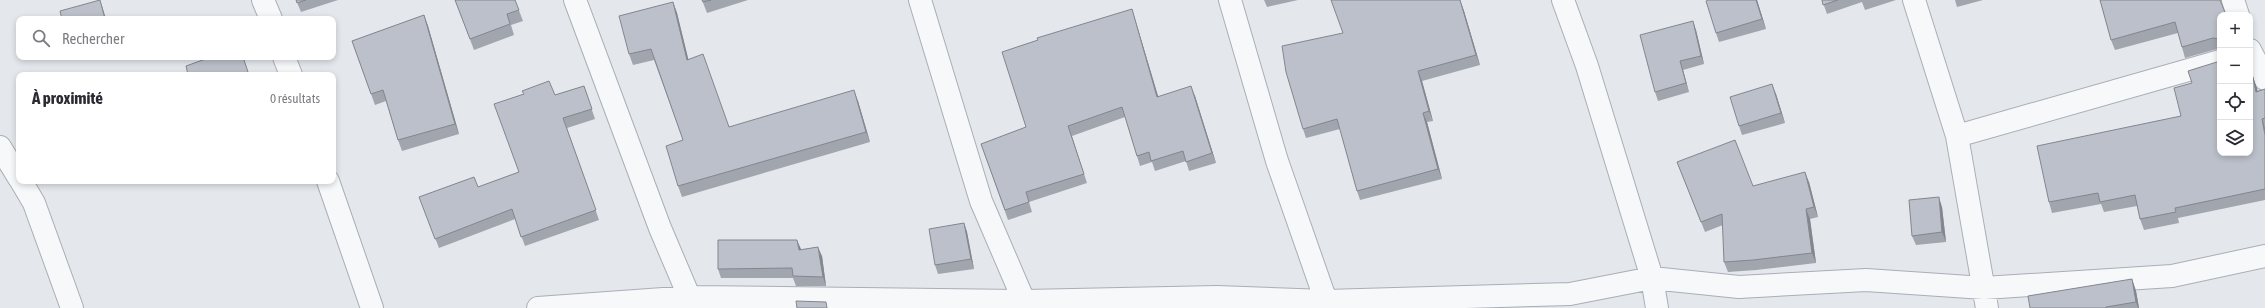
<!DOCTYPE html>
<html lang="fr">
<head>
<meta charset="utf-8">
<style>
  body { margin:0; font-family:"Asap Condensed",sans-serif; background:#f7f7f7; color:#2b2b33 }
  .controls { position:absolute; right:12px; top:12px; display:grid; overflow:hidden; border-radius:8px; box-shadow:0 2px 6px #0003 }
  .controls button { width:36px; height:36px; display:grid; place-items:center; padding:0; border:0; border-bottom:1px solid #e1e1e2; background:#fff; color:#2b2b33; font:20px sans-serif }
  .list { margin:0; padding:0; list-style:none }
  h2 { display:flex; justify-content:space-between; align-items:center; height:52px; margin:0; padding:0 16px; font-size:17px }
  h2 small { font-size:13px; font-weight:400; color:#7c7c81 }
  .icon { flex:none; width:22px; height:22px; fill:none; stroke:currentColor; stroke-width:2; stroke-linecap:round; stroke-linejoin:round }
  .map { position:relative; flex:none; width:2265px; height:308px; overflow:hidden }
  .search { position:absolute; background:#fff; box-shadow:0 2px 6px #0003; left:16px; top:16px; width:320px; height:44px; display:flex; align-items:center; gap:10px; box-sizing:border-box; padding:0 14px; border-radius:8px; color:#7c7c81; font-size:15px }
  .panel { position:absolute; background:#fff; box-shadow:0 2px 6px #0003; left:16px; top:72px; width:320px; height:112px; border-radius:8px }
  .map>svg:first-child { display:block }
</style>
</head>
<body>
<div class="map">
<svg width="2265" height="308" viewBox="0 0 2265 308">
  <rect width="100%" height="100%" fill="#e4e7ec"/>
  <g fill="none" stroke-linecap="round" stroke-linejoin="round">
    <defs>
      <path id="minor" d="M263,0L271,19
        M575,0L660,228L694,308
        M920,0L981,201L1027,308
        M1230,0L1277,161L1326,301
        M1563,0L1587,66L1652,278L1657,308
        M1914,0L1957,136L1987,308
        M2233,0L2238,15
        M2250,50L2265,79
        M284,57L291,75
        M1957,136L2220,61
        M0,147L19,178
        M21,181L34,203L72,308
        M328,181L372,308
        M538,308L691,297L1025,301L1217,297L1326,301L1570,294L1652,278L1739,287L1866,280L1984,288L2172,276L2265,256"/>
    </defs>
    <use href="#minor" stroke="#a9aeb7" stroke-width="24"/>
    <use href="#minor" stroke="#f7f8fa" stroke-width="22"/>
  </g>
  <path fill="#a1a5ae" d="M296,0H338L301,12Z
    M455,0H515L523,21L511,25L514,35L474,50Z
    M702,0H748L707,13Z
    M1264,0H1298L1267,7Z
    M1460,0L1464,11L1480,65L1422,81L1433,121L1427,122L1442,179L1360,200L1357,191L1340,129L1306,138L1303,129L1343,33Z
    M1757,0L1766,29L1719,42L1716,33Z
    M1822,0H1896L1865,10L1862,2L1827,14Z
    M1955,0H1983L1957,7Z
    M2100,0L2220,15V49H2217L2185,58L2178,33L2115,50L2111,40Z
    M673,2L677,13L688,59L729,127L858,101L870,142L682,197L678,186L683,140L654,60L633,65L629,54Z
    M1132,9L1135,19L1158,96H1195L1216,163L1189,171L1186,161L1155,171L1152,162L1140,166L1125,117L1072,136L1087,183L1029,202L1032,212L1008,220L981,144L1026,127L1038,40Z
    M424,15L428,26L459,134L402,151L398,140L386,101L375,105L352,41Z
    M1696,30L1704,64L1683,70L1689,92L1658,101L1655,92Z
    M2253,77L2257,91L2265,89V200L2178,218L2179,223L2144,230L2140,219L2137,206L2104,212L2101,204L2052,213L2049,202L2181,116L2192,83Z
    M584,86L595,119L567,128L599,220L525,246L515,219L439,248L423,207L478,187L519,172L524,94L555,95Z
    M1776,94L1785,123L1742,135L1739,126Z
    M1677,162L1753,186L1809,182L1818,217L1810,219L1816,263L1756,270L1728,272L1724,262L1723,225L1705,232Z
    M1942,207L1946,242L1916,245L1912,236Z
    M964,223L967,232L974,269L938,274L935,265Z
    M801,250L822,256L826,286H796L793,278H721L718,269Z
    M2132,279L2136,291L2139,308H2030Z"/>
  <path fill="#83868d" d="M100,0L103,9L106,19H105Z
    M1460,0L1464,11L1480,65L1476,55Z
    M1756,0H1757L1766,29L1762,19Z
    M673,2L677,13L691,70L687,60Z
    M1132,9L1135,19L1161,106L1157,97Z
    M424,15L428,26L459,134L455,124Z
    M1693,21L1696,30L1704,64L1701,56Z
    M1680,61L1683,70L1689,92L1686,83Z
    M1418,71L1422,81L1433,121L1429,111Z
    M2253,77L2257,88L2260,102L2256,92Z
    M1772,84L1776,94L1785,123L1781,113Z
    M1191,86L1195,96L1216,163L1212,153Z
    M854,90L858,101L870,142L866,132Z
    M1423,113L1427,122L1442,179L1438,169Z
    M2262,119L2265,128V135Z
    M1805,172L1809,182L1818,217L1814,207Z
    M1939,197L1942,207L1946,242L1942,232Z
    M1806,209L1810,219L1816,263L1812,253Z
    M964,223L967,232L974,269L971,259Z
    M797,240L801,249L803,260L799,250Z
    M818,247L822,256L826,286L823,277Z
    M2132,279L2136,291L2139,308H2138L2136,302Z"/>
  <path fill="#bbc0ca" stroke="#83868d" d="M100,0L105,19H62L60,11Z
    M296,0H306L297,3Z
    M455,0H515L519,10L507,14L510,24L470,39Z
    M702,0H711L703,2Z
    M1331,0H1460L1476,55L1418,71L1429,111L1423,113L1438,169L1357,191L1337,119L1303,129L1286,72L1282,46L1343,33Z
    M1708,0H1756L1762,19L1716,33L1706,1Z
    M1822,0H1838L1823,5Z
    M2100,0H2220L2226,15H2220V39L2213,38L2182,47L2175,22L2111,40Z
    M673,2L687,60L703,54L729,127L854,90L866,132L678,186L666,146L683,140L651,49L629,54L619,16Z
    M1132,9L1157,97L1191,86L1212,153L1186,162L1183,151L1151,161L1149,152L1137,156L1122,107L1068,126L1084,174L1026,192L1029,202L1005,210L981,144L1026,127L1002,52L1038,40L1037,38Z
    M424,15L455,124L398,140L383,90L371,94L352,41Z
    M1693,21L1701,56L1680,61L1686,83L1655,92L1640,35Z
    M211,57H243L249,75H188L186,66Z
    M2220,61V153H2250V73L2253,77L2256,92L2265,89V118L2262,119L2265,135V189L2175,208L2176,212L2140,219L2135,195L2100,202L2098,193L2049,202L2037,146L2181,116L2174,88L2192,83L2188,71Z
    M549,81L555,95L584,86L592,109L563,118L596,210L521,237L512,209L435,239L419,197L474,177L478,187L519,172L494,104L524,94L522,91Z
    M1772,84L1781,113L1739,126L1730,97Z
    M1735,140L1753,186L1805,172L1814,207L1806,209L1812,253L1753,260L1724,262L1722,214L1701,222L1677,162Z
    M1939,197L1942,232L1912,236L1909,200Z
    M964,223L971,259L935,265L929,229Z
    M718,240H797L799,250L818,247L823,277L793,276L792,268L718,269Z
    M2132,279L2136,302L2106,307V308H2030L2028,296Z
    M796,301L826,302L827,308H797Z"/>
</svg>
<div class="controls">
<button>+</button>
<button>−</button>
<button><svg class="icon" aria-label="locate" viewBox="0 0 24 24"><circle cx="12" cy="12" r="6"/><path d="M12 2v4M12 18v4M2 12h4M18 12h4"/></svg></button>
<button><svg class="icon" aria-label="layers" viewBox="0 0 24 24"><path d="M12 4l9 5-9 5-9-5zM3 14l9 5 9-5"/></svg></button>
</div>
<div class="search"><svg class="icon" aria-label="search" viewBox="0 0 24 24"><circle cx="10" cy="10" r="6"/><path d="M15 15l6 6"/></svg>Rechercher</div>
<section class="panel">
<h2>À proximité<small>0 résultats</small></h2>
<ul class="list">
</ul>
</section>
</div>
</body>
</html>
